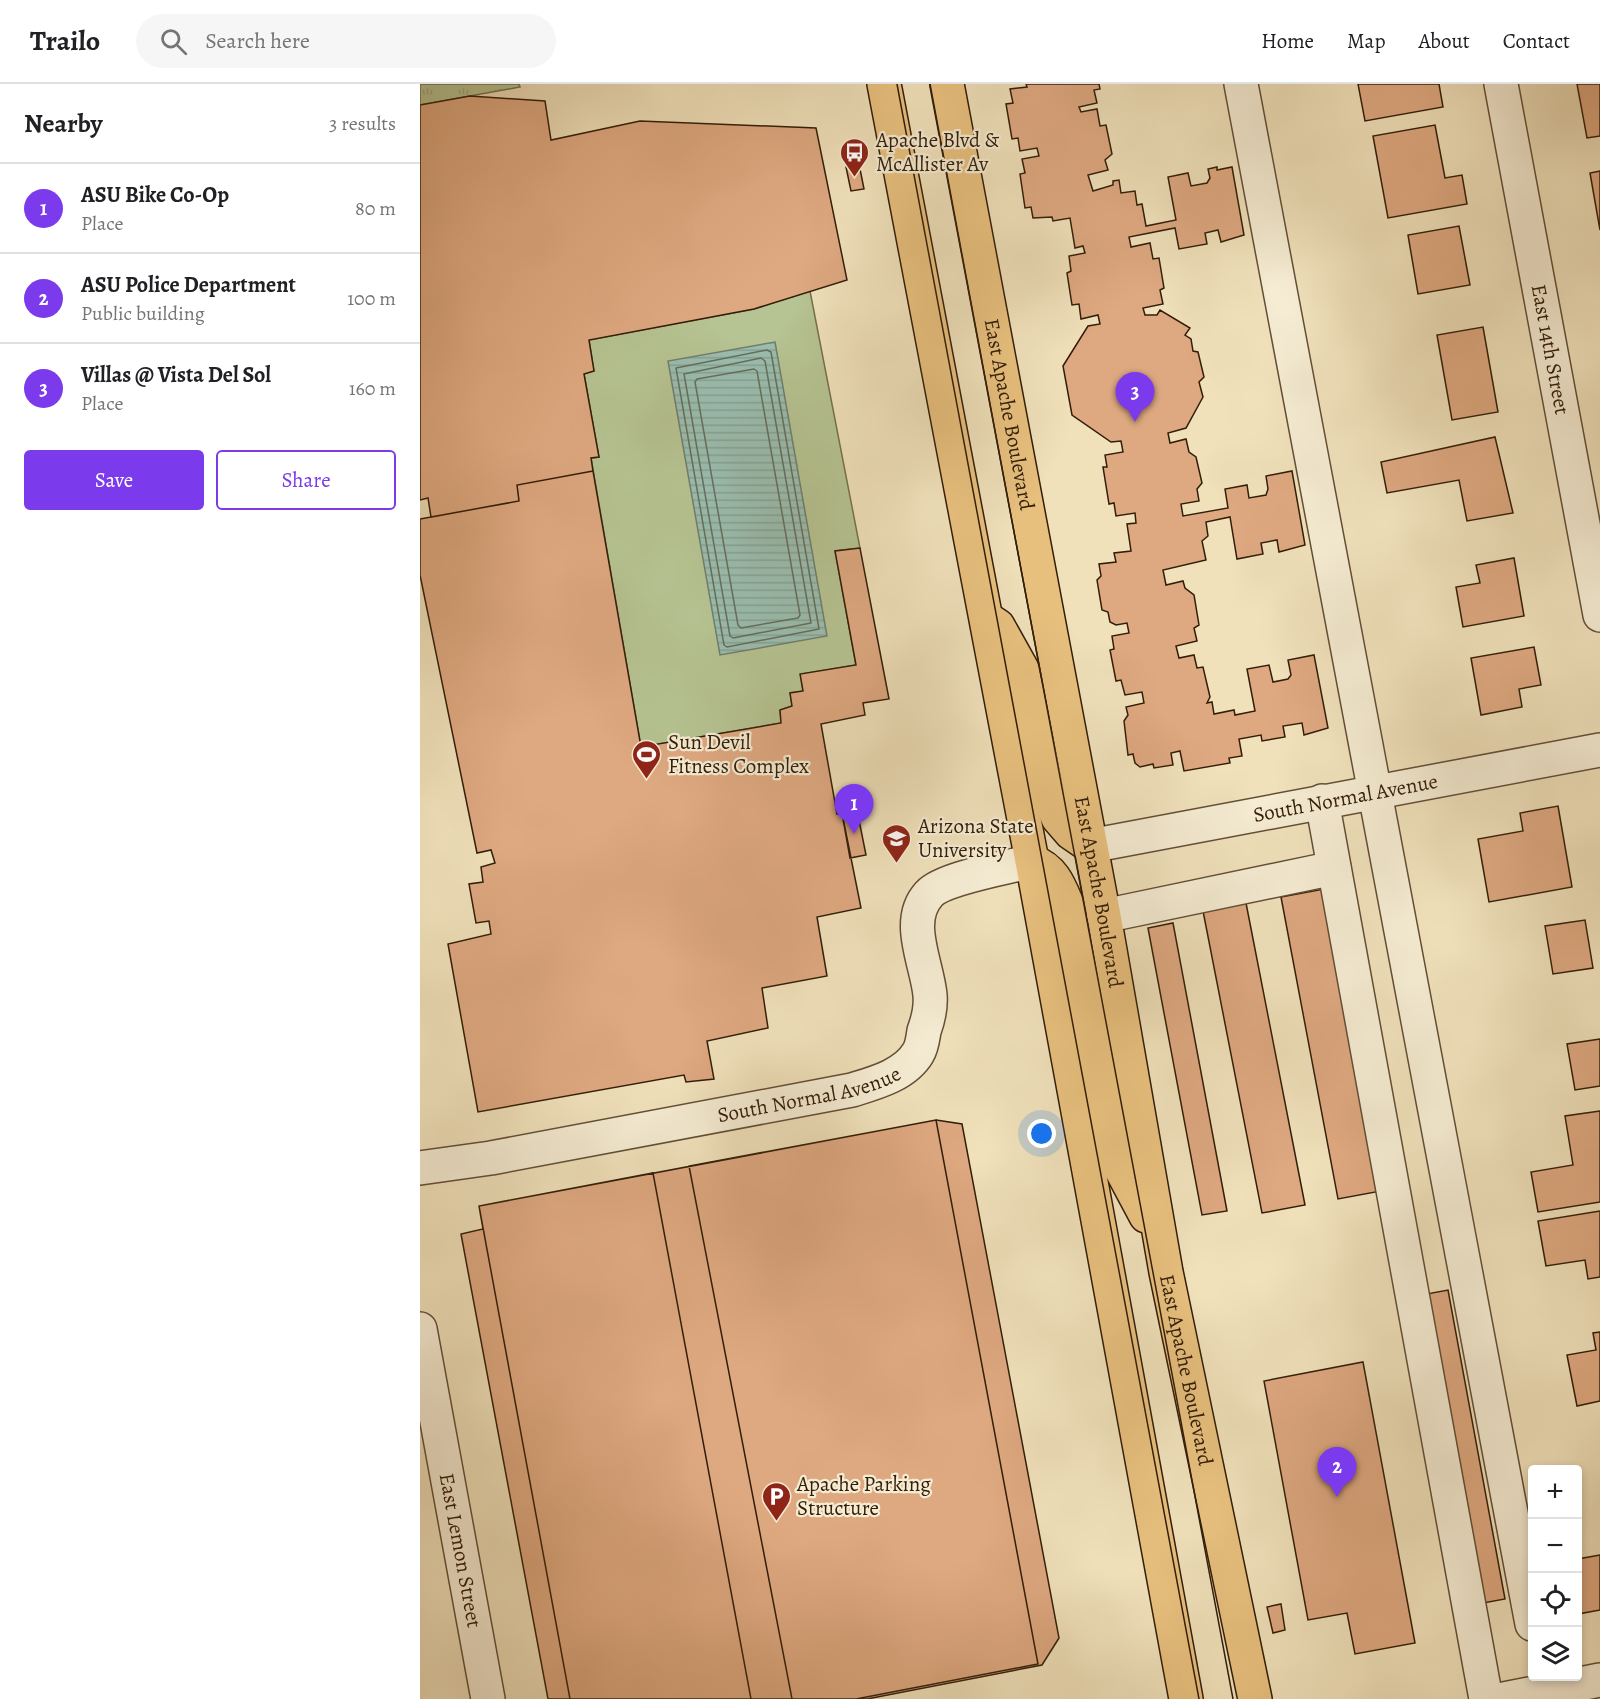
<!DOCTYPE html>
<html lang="en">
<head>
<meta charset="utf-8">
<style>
  body { margin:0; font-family:Alegreya,serif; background:#f6f6f6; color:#202124 }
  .controls { position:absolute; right:18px; bottom:18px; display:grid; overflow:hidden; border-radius:6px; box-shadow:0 3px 9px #0003 }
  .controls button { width:54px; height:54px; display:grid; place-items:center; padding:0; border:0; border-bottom:2px solid #e0e0e0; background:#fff; color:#202124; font:30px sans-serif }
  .you { position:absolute; left:622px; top:1050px; width:21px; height:21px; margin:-15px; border:4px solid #fff; border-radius:50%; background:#1a73e8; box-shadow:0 0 0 9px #1a73e833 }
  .badge { display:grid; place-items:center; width:39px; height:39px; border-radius:50%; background:#7c3aed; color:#fff; font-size:20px; font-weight:700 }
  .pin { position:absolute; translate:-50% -50px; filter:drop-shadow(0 2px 3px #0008) }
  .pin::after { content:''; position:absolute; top:32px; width:21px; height:18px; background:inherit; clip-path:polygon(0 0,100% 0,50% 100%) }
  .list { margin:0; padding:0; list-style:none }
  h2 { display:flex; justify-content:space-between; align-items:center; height:78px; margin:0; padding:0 24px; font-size:26px }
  h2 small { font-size:20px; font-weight:400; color:#757577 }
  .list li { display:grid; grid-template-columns:39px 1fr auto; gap:18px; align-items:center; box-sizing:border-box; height:90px; padding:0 24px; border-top:2px solid #e0e0e0 }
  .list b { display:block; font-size:22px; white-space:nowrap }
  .list p { margin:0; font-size:20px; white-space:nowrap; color:#757577 }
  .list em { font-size:20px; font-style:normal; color:#757577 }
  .actions { display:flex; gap:12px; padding:18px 24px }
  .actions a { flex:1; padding:14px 0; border:2px solid #7c3aed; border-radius:6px; text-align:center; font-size:21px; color:#7c3aed }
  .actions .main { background:#7c3aed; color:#fff }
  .icon { flex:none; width:33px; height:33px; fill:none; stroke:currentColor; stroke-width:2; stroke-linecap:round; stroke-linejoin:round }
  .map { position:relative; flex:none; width:1180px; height:1615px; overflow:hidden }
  header { display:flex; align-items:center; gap:36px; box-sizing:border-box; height:84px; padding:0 30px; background:#fff; border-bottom:2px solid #e0e0e0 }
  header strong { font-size:28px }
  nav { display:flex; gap:33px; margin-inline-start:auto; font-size:21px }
  .search { width:420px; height:54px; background:#f6f6f6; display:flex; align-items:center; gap:15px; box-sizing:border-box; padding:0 21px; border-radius:33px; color:#757577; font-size:22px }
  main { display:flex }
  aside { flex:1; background:#fff }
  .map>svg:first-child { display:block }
</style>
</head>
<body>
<header>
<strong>Trailo</strong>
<div class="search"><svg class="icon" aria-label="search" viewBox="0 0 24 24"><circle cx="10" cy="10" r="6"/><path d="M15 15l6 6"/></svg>Search here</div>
<nav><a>Home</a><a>Map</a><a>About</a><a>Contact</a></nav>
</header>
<main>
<aside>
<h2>Nearby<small>3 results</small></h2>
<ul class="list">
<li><span class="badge">1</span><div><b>ASU Bike Co-Op</b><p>Place</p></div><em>80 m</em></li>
<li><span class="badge">2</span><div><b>ASU Police Department</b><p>Public building</p></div><em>100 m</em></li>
<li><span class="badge">3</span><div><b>Villas @ Vista Del Sol</b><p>Place</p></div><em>160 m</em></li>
</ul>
<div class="actions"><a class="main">Save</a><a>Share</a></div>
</aside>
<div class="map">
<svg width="1180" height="1615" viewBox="0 0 1180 1615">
  <defs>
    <pattern id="park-tufts" width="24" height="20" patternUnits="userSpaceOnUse" patternTransform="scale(1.5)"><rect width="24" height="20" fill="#b6c392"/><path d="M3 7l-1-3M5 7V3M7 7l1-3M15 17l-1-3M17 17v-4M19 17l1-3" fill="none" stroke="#9da77d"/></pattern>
    <pattern id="water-rules" width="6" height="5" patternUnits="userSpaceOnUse" patternTransform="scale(1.5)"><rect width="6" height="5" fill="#9abeb0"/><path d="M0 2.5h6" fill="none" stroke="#85a396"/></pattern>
  </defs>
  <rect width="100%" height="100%" fill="#f0e1bb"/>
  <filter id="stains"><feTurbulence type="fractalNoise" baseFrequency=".00333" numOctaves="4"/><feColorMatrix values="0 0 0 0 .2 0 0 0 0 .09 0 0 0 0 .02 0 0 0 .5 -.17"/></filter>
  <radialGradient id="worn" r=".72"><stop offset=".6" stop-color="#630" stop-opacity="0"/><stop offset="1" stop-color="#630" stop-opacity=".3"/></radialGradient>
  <path fill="url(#park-tufts)" stroke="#74704e" stroke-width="1.5" d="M0,0H99L100,3L0,21Z"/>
  <path fill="#b6c392" stroke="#74704e" stroke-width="1.5" d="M390,207L440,464L415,467L436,581L381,590L383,607L370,609L372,622L360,626L361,639L221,663L171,374L179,373L164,290L174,287L169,256L334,225Z"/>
  <path fill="url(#water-rules)" stroke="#707e6d" stroke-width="1.5" d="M355,258L407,552L300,571L248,277Z"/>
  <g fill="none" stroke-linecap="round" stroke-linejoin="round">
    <path stroke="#666e5c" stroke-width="1.5" d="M347,266L351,268L399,545L307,563L304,561L256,284Z
      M341,274L345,277L391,539L313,554L310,552L264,290Z
      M334,285L337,287L380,531L378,534L321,544L318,541L275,298L277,295Z"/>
  </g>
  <path fill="#dea880" stroke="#321d09" stroke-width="1.5" d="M606,0H679L680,5L674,6L677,19L659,23L661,28L677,25L680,42L686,41L692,70L685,76L688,86L668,91L673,107L693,101V97L699,96L701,109L715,107L717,121L722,120L726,142L756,136L748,93L768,89L771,102L787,99L790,94L788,85L797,83V86L812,83L824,151L801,158L798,146L785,149L787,160L759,165L755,144L709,153L711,163L730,159L733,175L739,174L744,204L740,206L743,220L723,224L725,231H737L740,226L770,244L765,251L771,255L773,267L778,268L784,293L779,298L783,313L766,344L748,349L750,359L766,355L769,368L776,373L782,399L777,405L779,417L761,420L763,432L808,424L805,405L827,401L829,414L846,411L848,405L846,392L872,387L885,461L859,468L857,456L841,459L843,470L817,475L810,433L786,438L788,452L782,457L786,476L743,486L746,501L763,497L765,504L774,511L779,541L774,544L777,557L756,562L759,574L774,571L777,584L783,583L790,613L787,619L792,618L794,630L814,626L815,631L835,627L827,585L849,581L853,598L868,595L871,591L868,576L894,571L908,644L884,651L882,639L863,642L865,653L842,657L841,651L819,655L822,672L809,674L810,679L764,687L760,667L751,669L753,681L734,684L733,680L720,683L715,679L713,670L708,671L704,637L708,631L706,623L724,619L722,608L705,611L701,596L696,597L690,566L694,565L692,552L709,549L707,539L696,541L690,538L688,528L682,526L677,496L681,492L679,480L696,478L694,469L711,467L707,440L716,439L715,429L696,432L694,419L689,420L683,383H687L685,371L703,368L701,357L691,358L652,331L643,282L668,242L680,240L678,231L661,235L659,220L652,221L647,189L651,187L649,172L665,169L663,162L655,164L650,134L633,137L632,133L613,134L611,123L605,124L600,90L605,89L602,75L619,72L617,64L600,67L598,54L592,55L586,20L593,19L590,5L607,3Z
    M938,0H1019L1023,23L945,37Z
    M1157,0H1180V52L1167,54Z
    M50,12L125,17L131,56L220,37L396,44L427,196L334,225L169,256L174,287L164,290L179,373L171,374L173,387L97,401L99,417L11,433L8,414L0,416V21Z
    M1015,41L1025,94L1042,91L1047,120L968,134L953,52Z
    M439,80L444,105L431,107L426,83Z
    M1180,87V146L1170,89Z
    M1039,142L1050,201L998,210L988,151Z
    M1063,243L1078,328L1032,336L1017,251Z
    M1075,353L1093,429L1047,437L1039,396L967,409L961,378Z
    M173,387L221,663L361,639L360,626L372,622L370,609L383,607L380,590L436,581L415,467L440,464L469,615L443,619L445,631L401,640L417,730L422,729L441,824L397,833L407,892L342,904L348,944L287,957L294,995L266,998L264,991L58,1028L28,860L71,850L69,837L56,839L49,800L63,798L61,783L75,779L71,766L57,769L0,491V435L99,417L97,401Z
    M1094,474L1104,532L1043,543L1036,503L1060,499L1056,481Z
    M1114,563L1121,601L1099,605L1102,623L1061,631L1051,574Z
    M1138,722L1152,803L1069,818L1058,755L1103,747L1100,729Z
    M437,726L446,771L430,774L422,729Z
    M904,805L961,1107L918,1115L861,813Z
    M826,819L885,1121L842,1129L783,827Z
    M1165,836L1173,884L1133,890L1125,842Z
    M753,839L807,1127L782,1131L728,844Z
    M1180,955V1002L1155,1006L1147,960Z
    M1180,1027V1118L1118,1128L1111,1088L1153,1081L1145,1032Z
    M516,1036L542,1040L639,1554L622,1581L447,1615H128L41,1150L63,1145L59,1122Z
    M516,1036L618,1580L436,1615H372L269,1082Z
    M233,1089L331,1615H150L59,1122Z
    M1180,1127V1193L1168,1195L1165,1176L1126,1182L1118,1137Z
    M1028,1206L1085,1515L1058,1520L1001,1211Z
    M1180,1248V1317L1157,1322L1147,1271L1176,1266L1173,1249Z
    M943,1278L995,1559L935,1570L927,1529L888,1536L844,1297Z
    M1180,1471V1526L1158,1530V1475Z
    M861,1520L865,1546L853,1549L847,1523Z"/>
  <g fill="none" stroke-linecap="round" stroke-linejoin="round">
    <defs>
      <g id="minor">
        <path d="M821,0L1112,1540"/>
        <path id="s1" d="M1081,0L1180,531"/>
        <path d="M902,717L1066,1615"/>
        <path id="s2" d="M670,762L1180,666"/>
        <path d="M684,832L914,784"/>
        <path id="s3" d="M0,1084L71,1074L432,1006C455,999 485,991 498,969C502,963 503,953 504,947C508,936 511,922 510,911C507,879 484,837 509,810C523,794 590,783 612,777"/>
        <path id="s4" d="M0,1245L68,1615"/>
        <path d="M1084,1615L1180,1596"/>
      </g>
      <g id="major">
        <path d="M464,0L612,777L766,1615"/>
        <path id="s5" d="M527,0L684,832L746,1188L835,1615"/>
        <path d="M572,538L578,542L602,585L628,711L638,734L651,749L670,762"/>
        <path d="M612,777C633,785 639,801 647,820L694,1072L726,1132"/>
      </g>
    </defs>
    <use href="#minor" stroke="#624e36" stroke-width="36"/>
    <use href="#major" stroke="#321d09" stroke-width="36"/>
    <use href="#minor" stroke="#f5ecd3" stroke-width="33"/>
    <use href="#major" stroke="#e8c07e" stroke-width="33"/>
    <path stroke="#321d09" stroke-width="1.5" d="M477,0L779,1615
      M510,0L813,1615"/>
  </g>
  <defs>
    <symbol id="bus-pin" viewBox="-11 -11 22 30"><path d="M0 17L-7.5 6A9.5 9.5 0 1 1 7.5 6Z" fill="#8f2418" stroke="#f5ecd3"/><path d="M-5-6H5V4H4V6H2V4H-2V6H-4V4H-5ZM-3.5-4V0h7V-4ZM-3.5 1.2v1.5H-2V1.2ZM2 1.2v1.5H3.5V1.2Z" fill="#fff"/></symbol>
    <symbol id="stadium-pin" viewBox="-11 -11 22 30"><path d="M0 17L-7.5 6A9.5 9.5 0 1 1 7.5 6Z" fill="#8f2418" stroke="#f5ecd3"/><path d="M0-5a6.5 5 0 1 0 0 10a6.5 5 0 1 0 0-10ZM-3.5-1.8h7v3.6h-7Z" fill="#fff"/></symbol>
    <symbol id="university-pin" viewBox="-11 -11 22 30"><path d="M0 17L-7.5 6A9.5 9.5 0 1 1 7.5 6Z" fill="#8f2418" stroke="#f5ecd3"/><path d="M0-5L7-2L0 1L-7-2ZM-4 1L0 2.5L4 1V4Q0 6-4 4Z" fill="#fff"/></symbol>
    <symbol id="parking-pin" viewBox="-11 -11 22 30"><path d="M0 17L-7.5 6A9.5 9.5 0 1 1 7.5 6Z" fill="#8f2418" stroke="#f5ecd3"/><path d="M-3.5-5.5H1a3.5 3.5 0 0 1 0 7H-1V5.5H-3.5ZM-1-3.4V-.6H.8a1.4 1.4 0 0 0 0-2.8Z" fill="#fff"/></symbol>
  </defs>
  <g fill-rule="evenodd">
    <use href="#bus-pin" x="418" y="52" width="33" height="45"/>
    <use href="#stadium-pin" x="210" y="654" width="33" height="45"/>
    <use href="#university-pin" x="460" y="738" width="33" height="45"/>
    <use href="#parking-pin" x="340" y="1396" width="33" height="45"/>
  </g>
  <g text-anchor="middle" stroke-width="4.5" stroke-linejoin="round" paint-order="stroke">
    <g font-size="21" fill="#321d09" stroke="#f5ecd3" text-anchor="start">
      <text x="456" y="63">Apache Blvd &amp;<tspan x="456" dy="24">McAllister Av</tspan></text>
      <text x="248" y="665">Sun Devil<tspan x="248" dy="24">Fitness Complex</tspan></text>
      <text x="498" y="749">Arizona State<tspan x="498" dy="24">University</tspan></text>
      <text x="377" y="1407">Apache Parking<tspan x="377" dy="24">Structure</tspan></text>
    </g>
    <g font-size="21" fill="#321d09" stroke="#f5ecd3">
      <text dy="7" stroke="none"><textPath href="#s1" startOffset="270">East 14th Street</textPath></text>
      <text dy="7" stroke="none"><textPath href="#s5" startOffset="336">East Apache Boulevard</textPath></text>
      <text dy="7" stroke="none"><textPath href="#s2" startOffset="260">South Normal Avenue</textPath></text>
      <text dy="7" stroke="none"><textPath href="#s5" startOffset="822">East Apache Boulevard</textPath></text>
      <text dy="7" stroke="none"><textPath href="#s3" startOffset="396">South Normal Avenue</textPath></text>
      <text dy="7" stroke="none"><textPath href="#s5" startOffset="1308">East Apache Boulevard</textPath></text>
      <text dy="7" stroke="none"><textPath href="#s4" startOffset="225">East Lemon Street</textPath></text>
    </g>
  </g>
  <rect width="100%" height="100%" filter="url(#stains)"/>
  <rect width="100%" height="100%" fill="url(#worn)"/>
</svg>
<div class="controls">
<button>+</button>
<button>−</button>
<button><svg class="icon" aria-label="locate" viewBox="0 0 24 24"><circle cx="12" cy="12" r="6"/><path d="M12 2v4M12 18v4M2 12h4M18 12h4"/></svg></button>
<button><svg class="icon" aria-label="layers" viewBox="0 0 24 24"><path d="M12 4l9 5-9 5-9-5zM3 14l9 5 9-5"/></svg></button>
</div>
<div class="you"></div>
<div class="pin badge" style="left:434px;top:750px">1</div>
<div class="pin badge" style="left:917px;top:1413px">2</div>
<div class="pin badge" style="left:715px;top:338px">3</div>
</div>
</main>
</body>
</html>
